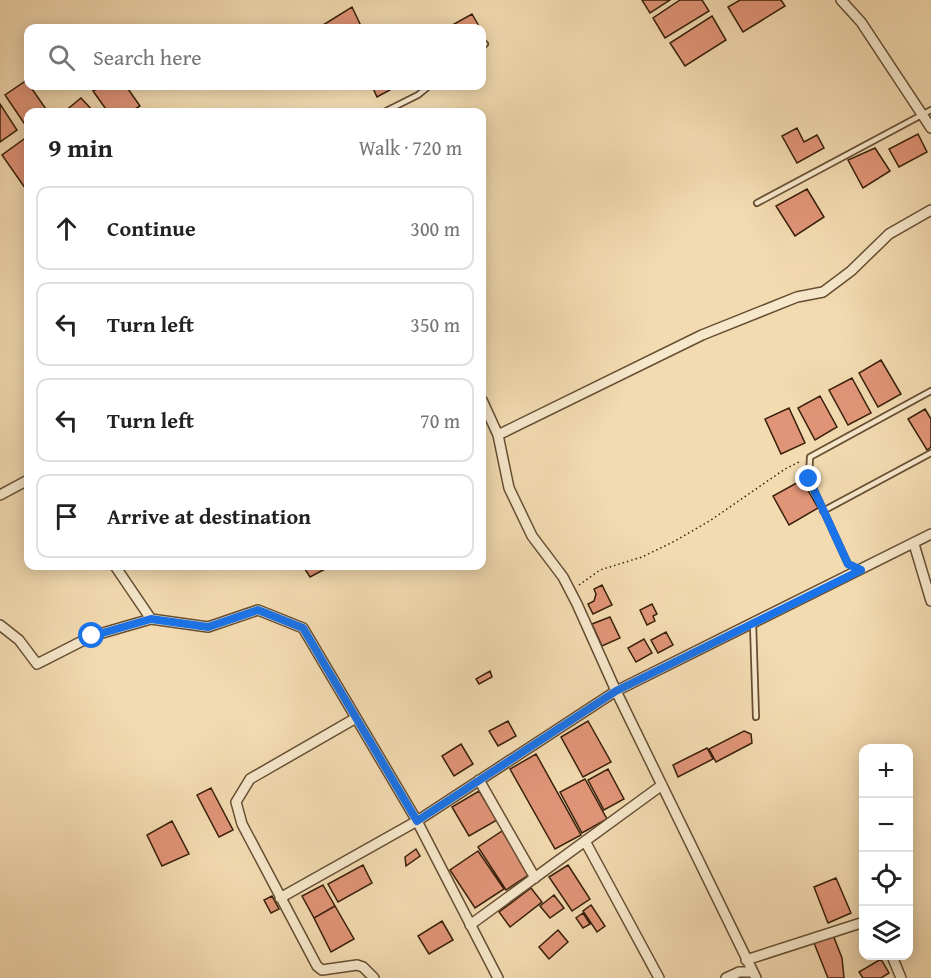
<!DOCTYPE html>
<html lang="en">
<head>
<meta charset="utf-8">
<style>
  body { margin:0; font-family:"Gentium Book Plus",serif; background:#f6f6f6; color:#222 }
  .controls { position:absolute; right:18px; bottom:18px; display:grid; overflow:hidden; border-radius:12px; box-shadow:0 3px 15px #0003 }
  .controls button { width:54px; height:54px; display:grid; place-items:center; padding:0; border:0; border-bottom:2px solid #e0e0e0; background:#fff; color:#222; font:30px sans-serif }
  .stop { position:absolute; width:18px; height:18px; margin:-14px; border:4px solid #1a73e8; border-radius:50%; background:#fff }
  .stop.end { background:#1a73e8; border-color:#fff; box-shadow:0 2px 6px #0008 }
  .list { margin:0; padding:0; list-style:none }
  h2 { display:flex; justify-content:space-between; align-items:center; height:78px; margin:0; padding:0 24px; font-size:26px }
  h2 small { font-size:20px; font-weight:400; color:#767676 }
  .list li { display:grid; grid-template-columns:39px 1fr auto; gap:18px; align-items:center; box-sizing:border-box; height:84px; margin:0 12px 12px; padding:0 12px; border:2px solid #e0e0e0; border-radius:12px }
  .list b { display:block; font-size:22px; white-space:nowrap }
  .list em { font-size:20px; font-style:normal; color:#767676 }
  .icon { flex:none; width:33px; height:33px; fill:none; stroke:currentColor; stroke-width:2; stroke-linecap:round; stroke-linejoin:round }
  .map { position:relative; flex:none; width:931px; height:978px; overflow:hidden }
  .search { position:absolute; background:#fff; box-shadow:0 3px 15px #0003; left:24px; top:24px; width:462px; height:66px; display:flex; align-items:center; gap:15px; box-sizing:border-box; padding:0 21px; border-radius:12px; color:#767676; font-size:22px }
  .panel { position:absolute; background:#fff; box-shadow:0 3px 15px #0003; left:24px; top:108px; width:462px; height:462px; border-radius:12px }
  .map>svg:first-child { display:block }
</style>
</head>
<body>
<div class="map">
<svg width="931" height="978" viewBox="0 0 931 978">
  <rect width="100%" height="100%" fill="#f3dbb1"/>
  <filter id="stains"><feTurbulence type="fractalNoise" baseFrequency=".00333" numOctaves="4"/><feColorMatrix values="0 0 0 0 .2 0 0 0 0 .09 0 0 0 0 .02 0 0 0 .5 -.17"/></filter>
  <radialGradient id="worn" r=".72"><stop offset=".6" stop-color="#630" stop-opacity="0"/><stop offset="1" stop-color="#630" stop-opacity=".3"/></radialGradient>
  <path fill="#e19578" stroke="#371f09" stroke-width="1.5" d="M642,0H670L650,13Z
    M680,0H702L709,11L665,38L653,18Z
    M740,0H781L785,6L743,32L728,7Z
    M352,7L362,28H325L323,25Z
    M472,14L480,28H447Z
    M712,16L726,40L685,66L670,43Z
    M27,80L28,86H30L48,112H28V125L26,126L5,95Z
    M102,86H126L140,106L130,112H108L93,91Z
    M372,86H388L390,90L377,97Z
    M81,98L94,112H64Z
    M0,104L17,130L0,142Z
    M797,128L804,142L817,135L824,148L797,163L782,136Z
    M918,134L927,152L899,167L889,149Z
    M24,139L28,146V186L25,188L2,155Z
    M875,148L890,171L863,188L848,160Z
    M807,189L824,217L795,236L776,206Z
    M881,360L901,394L878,407L859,373Z
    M852,378L871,413L848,425L829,390Z
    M820,396L837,427L815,440L798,408Z
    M789,408L805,443L781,454L765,419Z
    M925,409L931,419V447L927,450L908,419Z
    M802,480L818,508L789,525L773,496Z
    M303,566H325L327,568L310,577Z
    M602,585L612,605L593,614L588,604L594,601L596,594L594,589Z
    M652,604L657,614L653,616L655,621L647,625L640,610Z
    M610,617L620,638L602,646L592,624Z
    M666,632L673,645L658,653L651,640Z
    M644,639L652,653L636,662L628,648Z
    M490,671L492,677L479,684L476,679Z
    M508,721L516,736L498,746L489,731Z
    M588,721L611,762L583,777L561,737Z
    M744,731L751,734L752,743L716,762L709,749Z
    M461,744L473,764L454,776L442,756Z
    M707,748L713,759L678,777L673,765Z
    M536,754L581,835L555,849L510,769Z
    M608,769L624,799L604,810L588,780Z
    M585,779L607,819L582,833L560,792Z
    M211,788L233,830L219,837L197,795Z
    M479,791L497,820L469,836L452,807Z
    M172,821L189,854L162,866L147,835Z
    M502,831L530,874L506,890L478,847Z
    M416,849L420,856L406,866L405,857Z
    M478,851L504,889L475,908L450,870Z
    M363,865L372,883L338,902L328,884Z
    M568,865L590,899L572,911L549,877Z
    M836,878L851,913L828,923L814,887Z
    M323,885L335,906L314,918L302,896Z
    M531,888L542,902L510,927L499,912Z
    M554,895L564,908L550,918L540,906Z
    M272,896L279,909L271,913L264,900Z
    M591,905L605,926L597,932L583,911Z
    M335,906L354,939L331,952L314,918Z
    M583,913L590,924L583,928L576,918Z
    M442,921L453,940L429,954L418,936Z
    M558,930L568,942L549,959L539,947Z
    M833,935L842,958L844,978H828L814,943Z
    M881,959L889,973L881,978H863L859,972Z"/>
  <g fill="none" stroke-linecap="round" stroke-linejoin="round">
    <defs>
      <path id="lane" d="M482,47L485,44
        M384,112L418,95L429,86
        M757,203L931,110
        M823,511L931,453
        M858,569L848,564L809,479L810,457L931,391
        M753,623L756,717"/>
      <path id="street" d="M841,0L861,22L931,128
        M482,400L498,435L509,488L532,536L563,577L577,604L616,691L756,978
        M498,435L702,335L797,297L823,292L851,271L889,234L931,210
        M0,495L28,480
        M914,544L931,601
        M115,566L151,619
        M0,625L19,640L37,664L92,636L151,619L208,627L258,610L303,628L417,821L498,978
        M356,718L250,779L236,802L242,824L317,966L322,970L357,965L363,967L374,978
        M479,780L535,878
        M585,841L659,978
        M280,898L417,821L616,691L931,534
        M470,925L662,785
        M892,956L901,978
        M746,960L864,922
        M726,978L739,972H751"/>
    </defs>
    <use href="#lane" stroke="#664e33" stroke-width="8"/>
    <use href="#street" stroke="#664e33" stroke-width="12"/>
    <path stroke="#371f09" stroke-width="1.5" stroke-dasharray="1.5 3" stroke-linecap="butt" d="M579,585L600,570L642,557L675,541L711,520L785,469L801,461"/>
    <use href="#lane" stroke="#f7e8cc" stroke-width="4.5"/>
    <use href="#street" stroke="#f7e8cc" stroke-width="9"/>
  </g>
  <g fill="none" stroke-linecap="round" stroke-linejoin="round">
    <path stroke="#1a73e8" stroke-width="8" d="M92,636L151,619L208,627L258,610L303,628L417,821L616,691L861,570L848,564L809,479"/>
  </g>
  <rect width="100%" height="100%" filter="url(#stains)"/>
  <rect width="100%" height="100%" fill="url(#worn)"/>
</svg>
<div class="controls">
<button>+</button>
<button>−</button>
<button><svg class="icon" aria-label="locate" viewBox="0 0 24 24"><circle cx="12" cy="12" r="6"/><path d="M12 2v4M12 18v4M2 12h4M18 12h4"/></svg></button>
<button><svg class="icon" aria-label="layers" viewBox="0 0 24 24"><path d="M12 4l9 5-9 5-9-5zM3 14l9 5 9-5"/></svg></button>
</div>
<div class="stop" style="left:92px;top:636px"></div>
<div class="stop end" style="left:809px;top:479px"></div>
<div class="search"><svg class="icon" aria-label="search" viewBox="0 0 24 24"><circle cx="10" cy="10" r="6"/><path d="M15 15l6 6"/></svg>Search here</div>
<section class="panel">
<h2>9 min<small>Walk · 720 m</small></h2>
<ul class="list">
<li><svg class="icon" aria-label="ahead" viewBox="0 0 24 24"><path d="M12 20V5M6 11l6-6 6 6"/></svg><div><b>Continue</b></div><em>300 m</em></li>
<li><svg class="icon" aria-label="left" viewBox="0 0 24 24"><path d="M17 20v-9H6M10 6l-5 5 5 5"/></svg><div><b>Turn left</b></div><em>350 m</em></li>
<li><svg class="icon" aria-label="left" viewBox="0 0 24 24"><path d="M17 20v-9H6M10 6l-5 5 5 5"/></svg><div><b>Turn left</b></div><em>70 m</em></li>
<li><svg class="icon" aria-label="arrive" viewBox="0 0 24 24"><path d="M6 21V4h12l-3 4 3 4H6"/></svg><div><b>Arrive at destination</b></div></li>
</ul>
</section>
</div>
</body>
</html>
